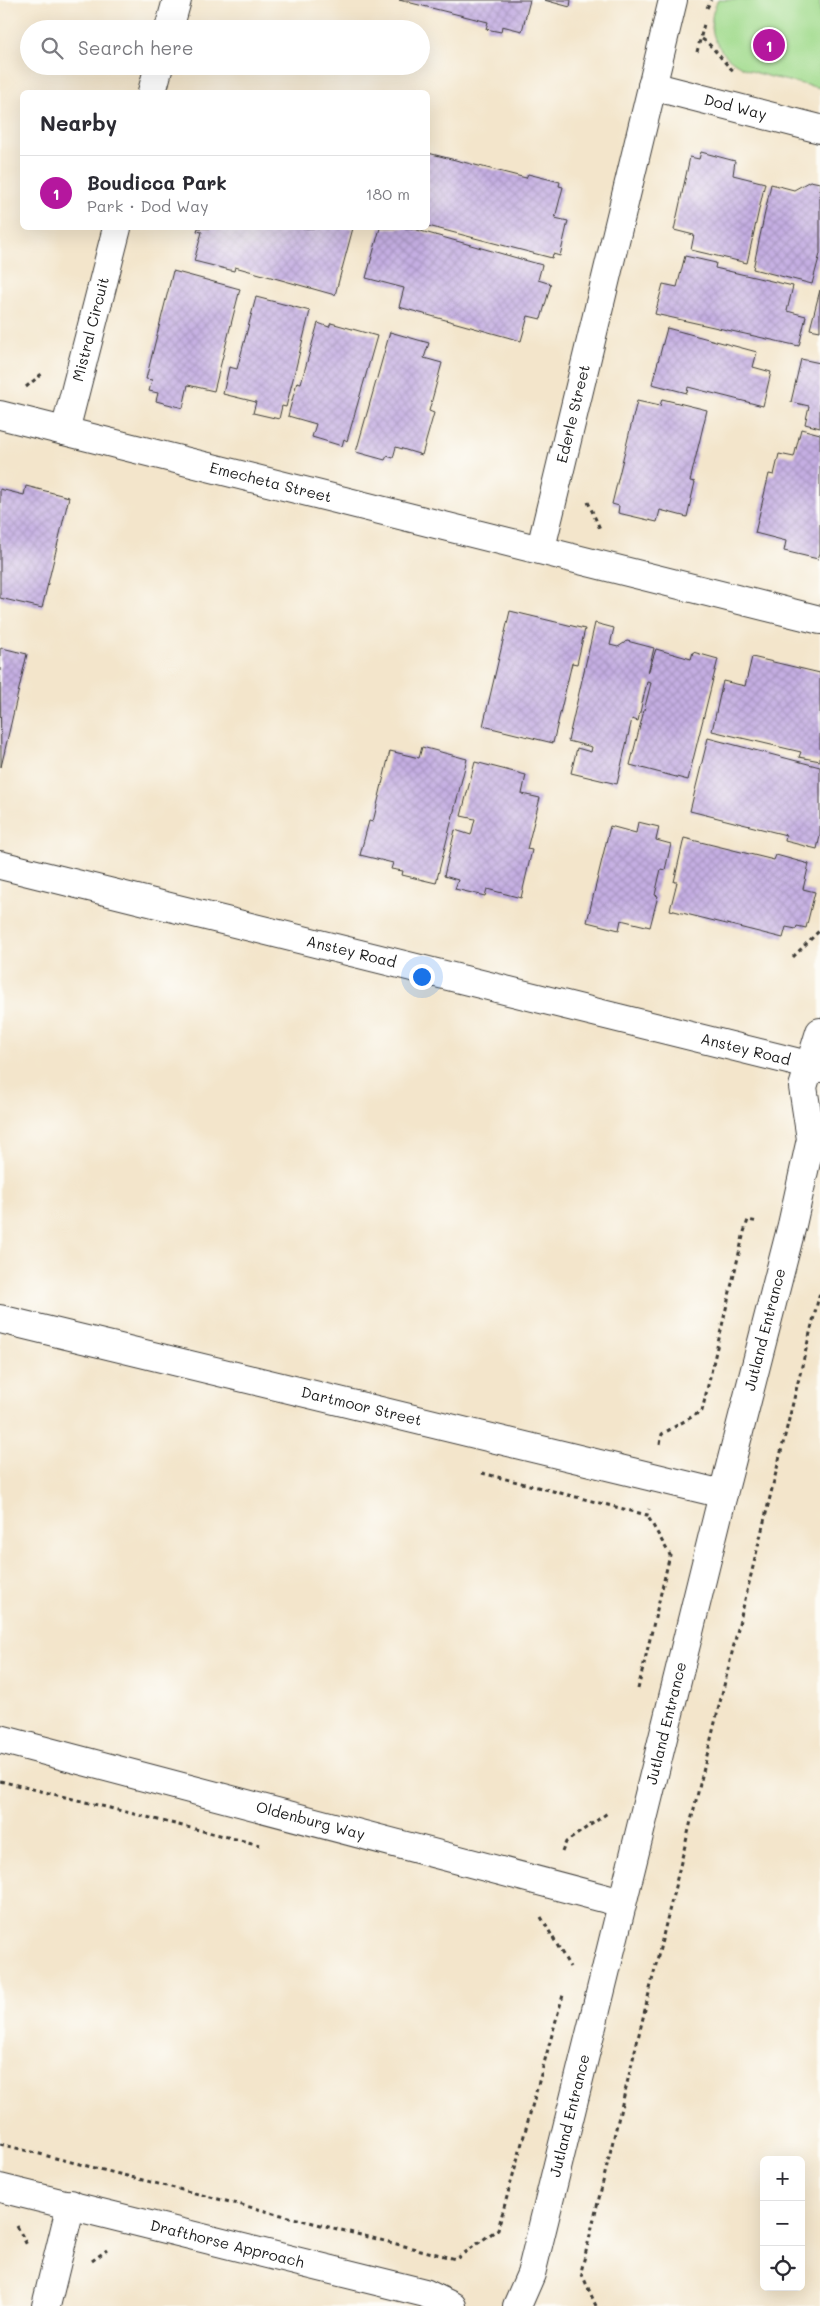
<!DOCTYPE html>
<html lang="en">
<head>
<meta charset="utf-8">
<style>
  body { margin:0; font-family:Mali,sans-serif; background:#f2f2f3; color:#2b2b33 }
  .controls { position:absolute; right:15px; bottom:15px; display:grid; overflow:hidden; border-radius:8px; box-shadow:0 5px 20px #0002 }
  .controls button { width:45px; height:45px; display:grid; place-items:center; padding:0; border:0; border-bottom:1px solid #e1e1e2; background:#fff; color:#2b2b33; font:25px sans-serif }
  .you { position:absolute; left:421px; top:976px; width:18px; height:18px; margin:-12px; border:4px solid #fff; border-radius:50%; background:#1a73e8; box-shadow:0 0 0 8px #1a73e833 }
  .badge { display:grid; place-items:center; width:32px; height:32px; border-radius:50%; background:#b5179e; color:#fff; font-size:16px; font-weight:700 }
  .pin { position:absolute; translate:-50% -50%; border:2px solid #fff; box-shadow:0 1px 5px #0006 }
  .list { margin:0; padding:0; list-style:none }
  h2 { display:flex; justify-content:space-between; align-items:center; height:65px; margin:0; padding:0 20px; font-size:21px }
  h2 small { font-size:16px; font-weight:400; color:#7c7c81 }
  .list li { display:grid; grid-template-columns:32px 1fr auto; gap:15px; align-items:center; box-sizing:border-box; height:75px; padding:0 20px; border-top:1px solid #e1e1e2 }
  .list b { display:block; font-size:19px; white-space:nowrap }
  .list p { margin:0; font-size:16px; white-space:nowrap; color:#7c7c81 }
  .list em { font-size:16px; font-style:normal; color:#7c7c81 }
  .icon { flex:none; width:28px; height:28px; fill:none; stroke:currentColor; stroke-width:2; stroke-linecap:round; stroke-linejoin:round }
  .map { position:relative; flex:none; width:820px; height:2306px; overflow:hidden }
  .search { position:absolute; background:#fff; box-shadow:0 5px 20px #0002; left:20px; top:20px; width:410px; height:55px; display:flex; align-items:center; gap:12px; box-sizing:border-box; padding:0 18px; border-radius:28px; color:#7c7c81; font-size:19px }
  .panel { position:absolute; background:#fff; box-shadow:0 5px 20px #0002; left:20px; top:90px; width:410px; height:140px; border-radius:8px }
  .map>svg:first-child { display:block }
</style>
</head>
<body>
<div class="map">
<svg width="820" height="2306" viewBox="0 0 820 2306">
  <defs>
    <pattern id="building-cross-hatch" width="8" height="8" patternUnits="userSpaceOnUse" patternTransform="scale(1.25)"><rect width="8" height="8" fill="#c4aee2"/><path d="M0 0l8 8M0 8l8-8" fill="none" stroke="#a895c1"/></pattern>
  </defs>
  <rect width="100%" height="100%" fill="#fdfcf7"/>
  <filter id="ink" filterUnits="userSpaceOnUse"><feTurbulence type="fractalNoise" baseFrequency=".02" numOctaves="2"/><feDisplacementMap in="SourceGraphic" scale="10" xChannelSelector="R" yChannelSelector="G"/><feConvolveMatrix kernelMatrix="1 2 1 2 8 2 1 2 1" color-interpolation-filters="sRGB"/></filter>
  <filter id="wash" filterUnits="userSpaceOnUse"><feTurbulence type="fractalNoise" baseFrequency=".0096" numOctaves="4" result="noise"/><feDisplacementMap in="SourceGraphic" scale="20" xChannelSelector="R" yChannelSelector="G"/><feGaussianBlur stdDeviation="1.12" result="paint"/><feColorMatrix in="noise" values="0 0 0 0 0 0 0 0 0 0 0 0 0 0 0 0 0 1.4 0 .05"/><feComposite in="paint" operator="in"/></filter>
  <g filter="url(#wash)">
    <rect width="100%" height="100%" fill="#f3e5cb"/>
    <path fill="#a2db8e" stroke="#5f7c55" d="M718,0H820V88C800,83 758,76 742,67C716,54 703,26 718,0Z"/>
    <g id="blocks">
      <path fill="url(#building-cross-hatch)" d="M399,0H530L522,31L502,26L501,32L486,29L488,22Z
        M544,0H571L570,7Z
        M701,152L735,161L733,175L765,183L747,263L691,250L694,235L674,230L690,157L699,159Z
        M428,153L526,178L528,174L560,182L559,186L563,187L555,218L568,221L560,256L553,254L552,258L428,226Z
        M810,181L820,183V254L812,284L753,269L771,184L794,190Z
        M198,228H353L335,295L235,267L234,271L194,261L202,232L197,231Z
        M380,228H410L542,265L538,280L551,284L541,319L528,316L521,341L399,307L404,288L366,278Z
        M685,256L716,263L715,268L793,286L787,311L806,316L799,346L655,314L663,284L677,287Z
        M173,271L240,289L214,391L188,385L183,408L156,401L158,393L149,391L152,380L146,379Z
        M820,290V331L810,329Z
        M256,297L310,311L286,407L282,406L279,419L253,413L256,402L223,394L229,367L237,369Z
        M318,323L329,327L331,323L377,336L347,441L344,439L342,446L312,437L316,424L288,416L297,382L301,383Z
        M667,328L757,352L753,367L771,372L763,406L688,387L687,393L652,384Z
        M390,332L429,343L424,358L442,363L429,411L434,413L422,455L396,447L393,458L387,456L385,460L356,452Z
        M801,359L820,363V428L805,424L809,406L791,402Z
        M662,399L707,410L690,481L695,482L687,517L660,510L657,522L618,513L619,506L612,504L637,401L660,406Z
        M801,429L820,434V553L818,559L784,551L786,541L755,533L769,474L774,475L779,454L794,457Z
        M26,486L69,497L42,608L0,598V489L24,495Z
        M510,611L585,629L577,664L572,663L553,743L483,726Z
        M595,623L614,628L610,645L618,647L627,641L654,648L648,673L656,649L691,659L693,652L718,659L688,780L630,765L651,683L647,682L638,721L632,719L617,784L571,773L577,748L591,752L592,747L568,741Z
        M2,648L27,654L1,767L0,649Z
        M752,657L820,673V761L799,757L801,752L712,731L723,681L745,686Z
        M708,738L820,767V836L817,849L785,841L786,835L690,811Z
        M422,747L467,759L436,883L402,875L403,871L391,869L393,863L360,855L369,821L373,822L390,751L419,758Z
        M475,762L526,775L522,794L540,798L527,849L532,850L521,898L487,889L485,896L455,889L458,880L444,876L455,830L471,835L475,819L461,816Z
        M638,822L659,827L656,840L671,844L665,870L661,869L655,895L658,896L650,927L621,920L619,930L587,922L610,826L636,833Z
        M684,838L774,860L776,855L809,864L803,889L815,892L806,928L797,926L796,929L786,927L783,938L670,910L677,882H674Z"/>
    </g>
  </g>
  <g filter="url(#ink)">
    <use href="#blocks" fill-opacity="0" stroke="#3c3a36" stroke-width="1"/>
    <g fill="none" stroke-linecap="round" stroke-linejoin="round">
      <defs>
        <g id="minor">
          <path d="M169,29L177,0"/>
          <path id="s1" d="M652,86L820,129"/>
          <path d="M152,92L159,66"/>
          <path id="s2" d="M0,415L820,620"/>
          <path id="s3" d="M65,431L117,228"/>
          <path id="s4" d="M541,548L673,0"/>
          <path id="s5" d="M0,865L820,1068"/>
          <path id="s6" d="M0,1319L723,1494"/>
          <path id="s7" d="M0,1739L622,1903"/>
          <path id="s8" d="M0,2188L425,2293L452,2306"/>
          <path d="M46,2306L71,2204"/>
          <path id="s9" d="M517,2306L531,2274L723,1494L792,1225L811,1139L803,1087L820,1032"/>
        </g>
      </defs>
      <use href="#minor" stroke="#3c3a36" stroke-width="30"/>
      <path stroke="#3c3a36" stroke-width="3" stroke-dasharray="4 4" stroke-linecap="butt" d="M707,8L711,0
        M702,39C715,47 722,62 735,72
        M697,52L704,24
        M26,387L44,372
        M588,502L601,531
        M793,957L820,930
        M660,1444L662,1434L702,1411L744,1232L748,1220L758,1222
        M482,1473L647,1515L649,1509
        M638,1689L670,1555L647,1515
        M0,1781L260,1845
        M562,1852L566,1842L609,1812
        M541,1917L570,1967
        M0,2144L456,2259L498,2229L563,1995
        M17,2226L27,2245
        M92,2261L107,2250
        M596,2306L581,2272L820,1292"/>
      <use href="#minor" stroke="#fff" stroke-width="28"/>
    </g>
  </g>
  <g text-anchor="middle" stroke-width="4" stroke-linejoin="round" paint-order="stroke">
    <g font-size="15" fill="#1c1c1c" stroke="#fdfcf7">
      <text dy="5" stroke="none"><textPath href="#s1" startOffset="86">Dod Way</textPath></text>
      <text dy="5" stroke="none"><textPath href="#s3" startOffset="105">Mistral Circuit</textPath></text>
      <text dy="5" stroke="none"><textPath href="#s4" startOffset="138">Ederle Street</textPath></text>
      <text dy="5" stroke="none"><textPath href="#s2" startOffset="279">Emecheta Street</textPath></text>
      <text dy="5" stroke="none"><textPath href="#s5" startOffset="362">Anstey Road</textPath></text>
      <text dy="5" stroke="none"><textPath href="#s5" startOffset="768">Anstey Road</textPath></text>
      <text dy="5" stroke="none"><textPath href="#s9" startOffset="1008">Jutland Entrance</textPath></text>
      <text dy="5" stroke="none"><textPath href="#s6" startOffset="372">Dartmoor Street</textPath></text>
      <text dy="5" stroke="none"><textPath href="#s9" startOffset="602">Jutland Entrance</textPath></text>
      <text dy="5" stroke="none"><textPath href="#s7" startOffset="321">Oldenburg Way</textPath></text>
      <text dy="5" stroke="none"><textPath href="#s9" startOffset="198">Jutland Entrance</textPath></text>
      <text dy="5" stroke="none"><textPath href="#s8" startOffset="234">Drafthorse Approach</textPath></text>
    </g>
  </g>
</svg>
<div class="controls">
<button>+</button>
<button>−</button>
<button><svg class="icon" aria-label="locate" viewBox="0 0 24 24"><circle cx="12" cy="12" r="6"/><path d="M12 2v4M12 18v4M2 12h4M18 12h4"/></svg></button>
</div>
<div class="you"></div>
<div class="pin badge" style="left:769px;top:45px">1</div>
<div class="search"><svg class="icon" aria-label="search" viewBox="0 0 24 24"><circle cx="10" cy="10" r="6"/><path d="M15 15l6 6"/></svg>Search here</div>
<section class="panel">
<h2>Nearby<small></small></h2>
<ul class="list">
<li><span class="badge">1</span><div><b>Boudicca Park</b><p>Park · Dod Way</p></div><em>180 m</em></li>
</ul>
</section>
</div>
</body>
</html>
